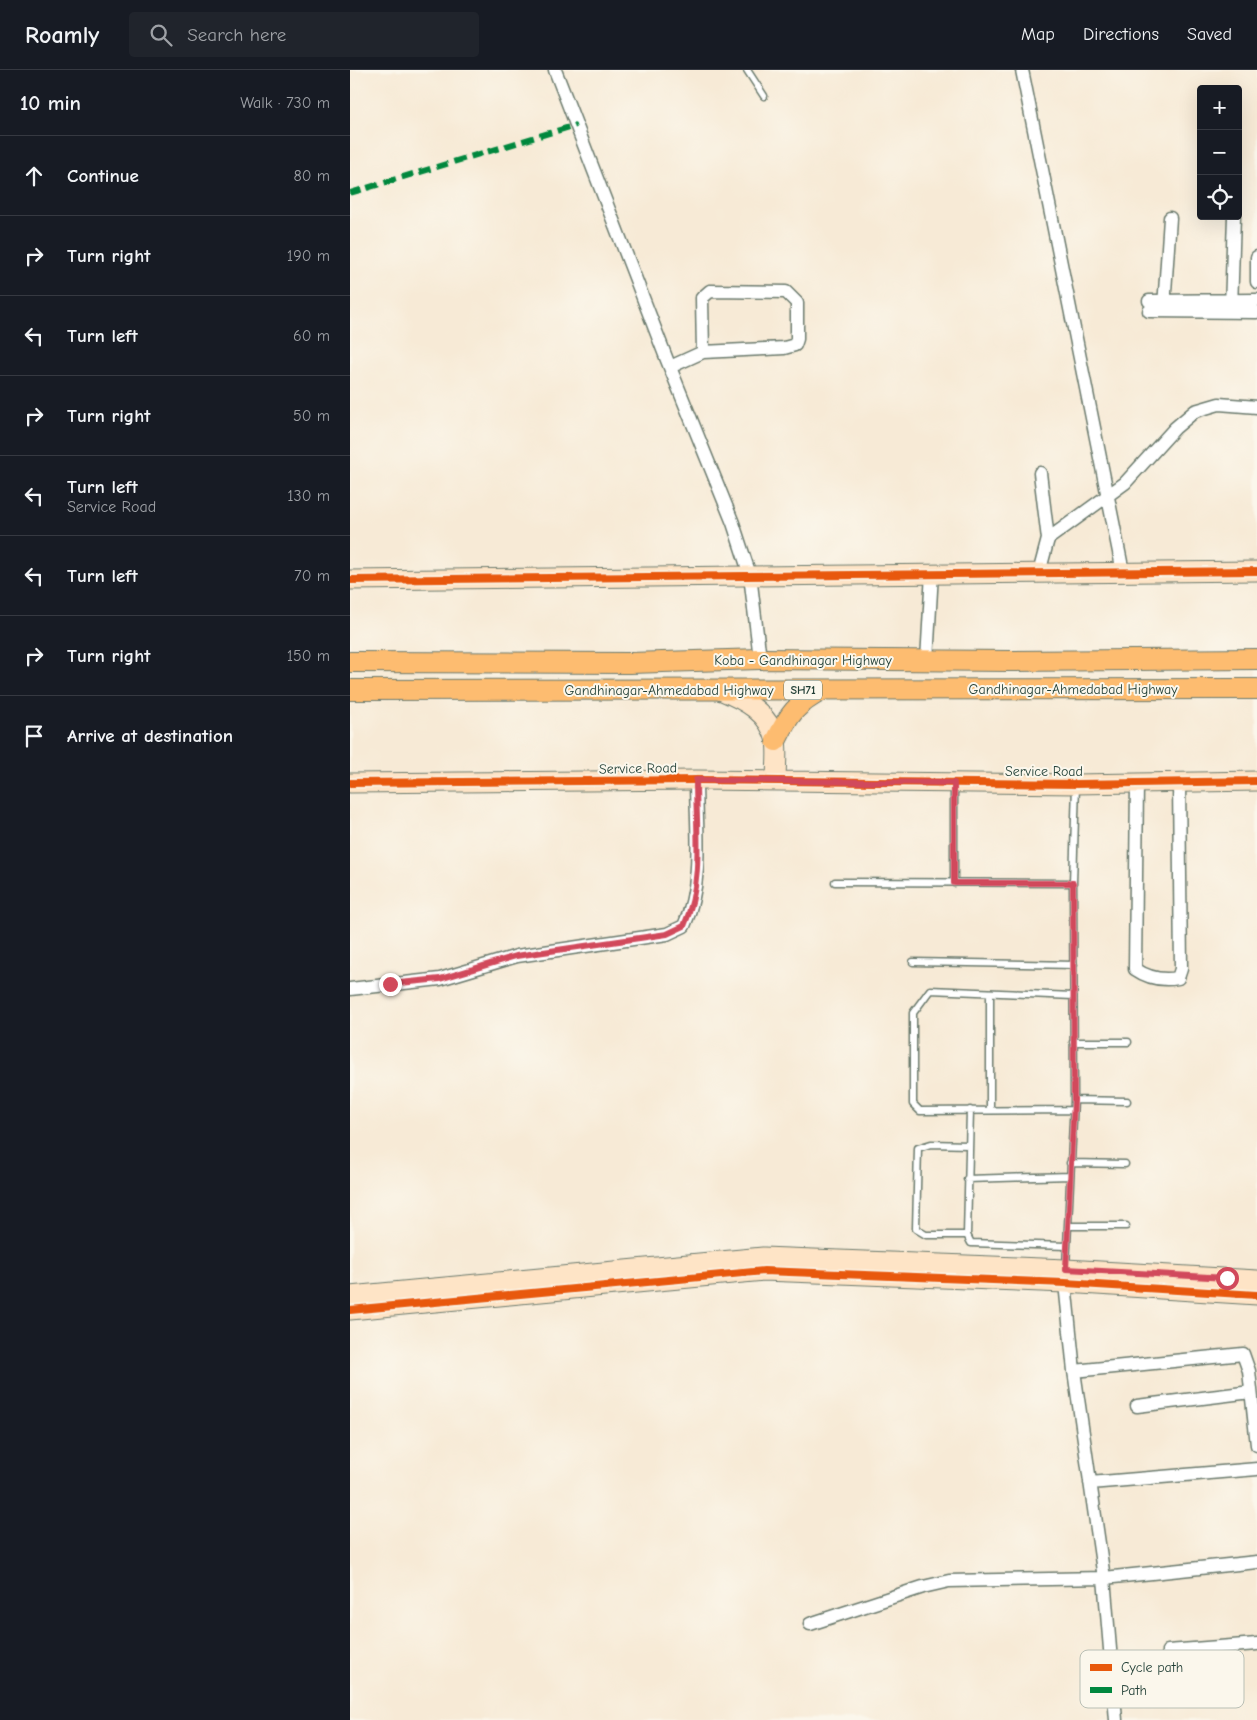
<!DOCTYPE html>
<html lang="en">
<head>
<meta charset="utf-8">
<style>
  body { margin:0; font-family:"Comic Neue",sans-serif; background:#20242c; color:#f1f3f6 }
  .controls { position:absolute; right:15px; top:15px; display:grid; overflow:hidden; border-radius:5px; box-shadow:0 5px 20px #0002 }
  .controls button { width:45px; height:45px; display:grid; place-items:center; padding:0; border:0; border-bottom:1px solid #363941; background:#171b24; color:#f1f3f6; font:25px sans-serif }
  .stop { position:absolute; width:15px; height:15px; margin:-11px; border:4px solid #d1495b; border-radius:50%; background:#fff }
  .stop.end { background:#d1495b; border-color:#fff; box-shadow:0 1px 5px #0008 }
  .list { margin:0; padding:0; list-style:none }
  h2 { display:flex; justify-content:space-between; align-items:center; height:65px; margin:0; padding:0 20px; font-size:21px }
  h2 small { font-size:16px; font-weight:400; color:#9ea1a6 }
  .list li { display:grid; grid-template-columns:32px 1fr auto; gap:15px; align-items:center; box-sizing:border-box; height:80px; padding:0 20px; border-top:1px solid #363941 }
  .list b { display:block; font-size:19px; white-space:nowrap }
  .list p { margin:0; font-size:16px; white-space:nowrap; color:#9ea1a6 }
  .list em { font-size:16px; font-style:normal; color:#9ea1a6 }
  .icon { flex:none; width:28px; height:28px; fill:none; stroke:currentColor; stroke-width:2; stroke-linecap:round; stroke-linejoin:round }
  .map { position:relative; flex:none; width:907px; height:1650px; overflow:hidden }
  header { display:flex; align-items:center; gap:30px; box-sizing:border-box; height:70px; padding:0 25px; background:#171b24; border-bottom:1px solid #363941 }
  header strong { font-size:24px }
  nav { display:flex; gap:28px; margin-inline-start:auto; font-size:18px }
  .search { width:350px; height:45px; background:#20242c; display:flex; align-items:center; gap:12px; box-sizing:border-box; padding:0 18px; border-radius:5px; color:#9ea1a6; font-size:19px }
  main { display:flex }
  aside { flex:1; background:#171b24 }
  .map>svg:first-child { display:block }
</style>
</head>
<body>
<header>
<strong>Roamly</strong>
<div class="search"><svg class="icon" aria-label="search" viewBox="0 0 24 24"><circle cx="10" cy="10" r="6"/><path d="M15 15l6 6"/></svg>Search here</div>
<nav><a>Map</a><a>Directions</a><a>Saved</a></nav>
</header>
<main>
<aside>
<h2>10 min<small>Walk · 730 m</small></h2>
<ul class="list">
<li><svg class="icon" aria-label="ahead" viewBox="0 0 24 24"><path d="M12 20V5M6 11l6-6 6 6"/></svg><div><b>Continue</b></div><em>80 m</em></li>
<li><svg class="icon" aria-label="right" viewBox="0 0 24 24"><path d="M7 20v-9h11M14 6l5 5-5 5"/></svg><div><b>Turn right</b></div><em>190 m</em></li>
<li><svg class="icon" aria-label="left" viewBox="0 0 24 24"><path d="M17 20v-9H6M10 6l-5 5 5 5"/></svg><div><b>Turn left</b></div><em>60 m</em></li>
<li><svg class="icon" aria-label="right" viewBox="0 0 24 24"><path d="M7 20v-9h11M14 6l5 5-5 5"/></svg><div><b>Turn right</b></div><em>50 m</em></li>
<li><svg class="icon" aria-label="left" viewBox="0 0 24 24"><path d="M17 20v-9H6M10 6l-5 5 5 5"/></svg><div><b>Turn left</b><p>Service Road</p></div><em>130 m</em></li>
<li><svg class="icon" aria-label="left" viewBox="0 0 24 24"><path d="M17 20v-9H6M10 6l-5 5 5 5"/></svg><div><b>Turn left</b></div><em>70 m</em></li>
<li><svg class="icon" aria-label="right" viewBox="0 0 24 24"><path d="M7 20v-9h11M14 6l5 5-5 5"/></svg><div><b>Turn right</b></div><em>150 m</em></li>
<li><svg class="icon" aria-label="arrive" viewBox="0 0 24 24"><path d="M6 21V4h12l-3 4 3 4H6"/></svg><div><b>Arrive at destination</b></div></li>
</ul>
</aside>
<div class="map">
<svg width="907" height="1650" viewBox="0 0 907 1650">
  <rect width="100%" height="100%" fill="#fbf7ec"/>
  <filter id="ink" filterUnits="userSpaceOnUse"><feTurbulence type="fractalNoise" baseFrequency=".02" numOctaves="2"/><feDisplacementMap in="SourceGraphic" scale="10" xChannelSelector="R" yChannelSelector="G"/><feConvolveMatrix kernelMatrix="1 2 1 2 8 2 1 2 1" color-interpolation-filters="sRGB"/></filter>
  <filter id="wash" filterUnits="userSpaceOnUse"><feTurbulence type="fractalNoise" baseFrequency=".0096" numOctaves="4" result="noise"/><feDisplacementMap in="SourceGraphic" scale="20" xChannelSelector="R" yChannelSelector="G"/><feGaussianBlur stdDeviation="1.12" result="paint"/><feColorMatrix in="noise" values="0 0 0 0 0 0 0 0 0 0 0 0 0 0 0 0 0 1.4 0 .05"/><feComposite in="paint" operator="in"/></filter>
  <g filter="url(#wash)">
    <rect width="100%" height="100%" fill="#f7ead6"/>
  </g>
  <g filter="url(#ink)">
    <g fill="none" stroke-linecap="round" stroke-linejoin="round">
      <defs>
        <path id="lane" d="M397,0L414,26
          M604,714V813
          M485,812L723,813
          M563,892L724,895
          M723,972H778
          M724,1030L777,1031
          M620,1040L617,1165L621,1173L717,1176
          M640,1040V923
          M722,1040L570,1041L563,1034V943L580,920L723,926
          M720,1093L775,1094
          M617,1109L720,1106
          M718,1156H776
          M617,1165H576L566,1159L568,1078L581,1074L618,1075
          M716,1197L724,1030L723,813L726,715"/>
        <path id="street" d="M205,0L317,290L383,453L400,505L410,589
          M672,0L773,502
          M907,187V212
          M799,231L907,230
          M814,237L820,148
          M881,239L884,146
          M799,241L907,242
          M320,297L353,282L434,278L445,275L447,269V233L436,222L360,221L352,228L353,282
          M690,403L698,469
          M689,503L698,469L775,413L825,358L845,341L869,334L907,337
          M577,590L582,503
          M787,713L785,899C798,908 812,911 828,908L831,899L829,713
          M0,919L90,909L167,886L317,864L334,856C354,812 346,758 346,710
          M715,1213L724,1301L754,1508L907,1492
          M724,1301L893,1284L899,1301L907,1375
          M787,1336L901,1322
          M740,1413L907,1399
          M460,1554L573,1517L599,1511L754,1508L766,1650
          M818,1581L907,1574"/>
        <path id="secondary" d="M0,510L907,501
          M370,620C394,630 419,642 426,671C428,682 426,698 426,710
          M0,713L346,710L726,714L907,711
          M0,1226L413,1187L716,1199L907,1210
          M0,1240L414,1201L715,1213L907,1225"/>
        <path id="primary" d="M0,592L280,593L410,589L659,591L907,589
          M0,620L907,619
          M426,671C439,644 446,634 473,620"/>
      </defs>
      <use href="#lane" stroke="#6b7a6d" stroke-width="9"/>
      <use href="#street" stroke="#6b7a6d" stroke-width="15"/>
      <use href="#secondary" stroke="#6b7a6d" stroke-width="21"/>
      <use href="#primary" stroke="#6b7a6d" stroke-width="22"/>
      <use href="#lane" stroke="#fff" stroke-width="6"/>
      <use href="#street" stroke="#fff" stroke-width="12"/>
      <use href="#secondary" stroke="#fee4c6" stroke-width="19"/>
      <use href="#primary" stroke="#fdbc70" stroke-width="20"/>
      <path stroke="#00873e" stroke-width="6" stroke-dasharray="12 6" stroke-linecap="butt" d="M0,123L226,55"/>
      <defs>
        <path id="cycleway" d="M0,510L907,501
          M0,713L346,710L726,714L907,711
          M0,1240L414,1201L715,1213L907,1225"/>
      </defs>
      <use href="#cycleway" stroke="#fbf7ec" stroke-width="11"/>
      <use href="#cycleway" stroke="#e8590c" stroke-width="8"/>
    </g>
  </g>
  <g fill="none" stroke-linecap="round" stroke-linejoin="round" filter="url(#ink)">
    <path stroke="#d1495b" stroke-width="6" d="M40,914L90,909L166,886L317,864L334,856C354,812 346,758 346,710L604,713V813H723L724,1030L716,1199L877,1208"/>
  </g>
  <g text-anchor="middle" stroke-width="4" stroke-linejoin="round" paint-order="stroke">
    <rect fill="#fbf7ec" stroke="#61756b" stroke-width="1" x="434" y="610.5" width="38" height="19" rx="4"/>
    <g font-size="12" font-weight="bold" fill="#1f3d34">
      <text x="453" y="624">SH71</text>
    </g>
    <g font-size="14" fill="#1f3d34" stroke="#fbf7ec">
      <text x="453" y="595">Koba - Gandhinagar Highway</text>
      <text x="723" y="624">Gandhinagar-Ahmedabad Highway</text>
      <text x="319" y="625">Gandhinagar-Ahmedabad Highway</text>
      <text transform="translate(288 698) rotate(-1)" y="5">Service Road</text>
      <text x="694" y="706">Service Road</text>
    </g>
  </g>
  <rect x="730" y="1580" width="164" height="58" rx="8" fill="#fbf7ec" stroke="#b9bfb5" stroke-width="1"/>
  <rect x="740" y="1594" width="22" height="7" fill="#e8590c"/>
  <rect x="740" y="1617" width="22" height="6" fill="#00873e"/>
  <g font-size="14" fill="#1f3d34">
    <text x="771" y="1602">Cycle path</text>
    <text x="771" y="1625">Path</text>
  </g>
</svg>
<div class="controls">
<button>+</button>
<button>−</button>
<button><svg class="icon" aria-label="locate" viewBox="0 0 24 24"><circle cx="12" cy="12" r="6"/><path d="M12 2v4M12 18v4M2 12h4M18 12h4"/></svg></button>
</div>
<div class="stop" style="left:877px;top:1208px"></div>
<div class="stop end" style="left:40px;top:914px"></div>
</div>
</main>
</body>
</html>
